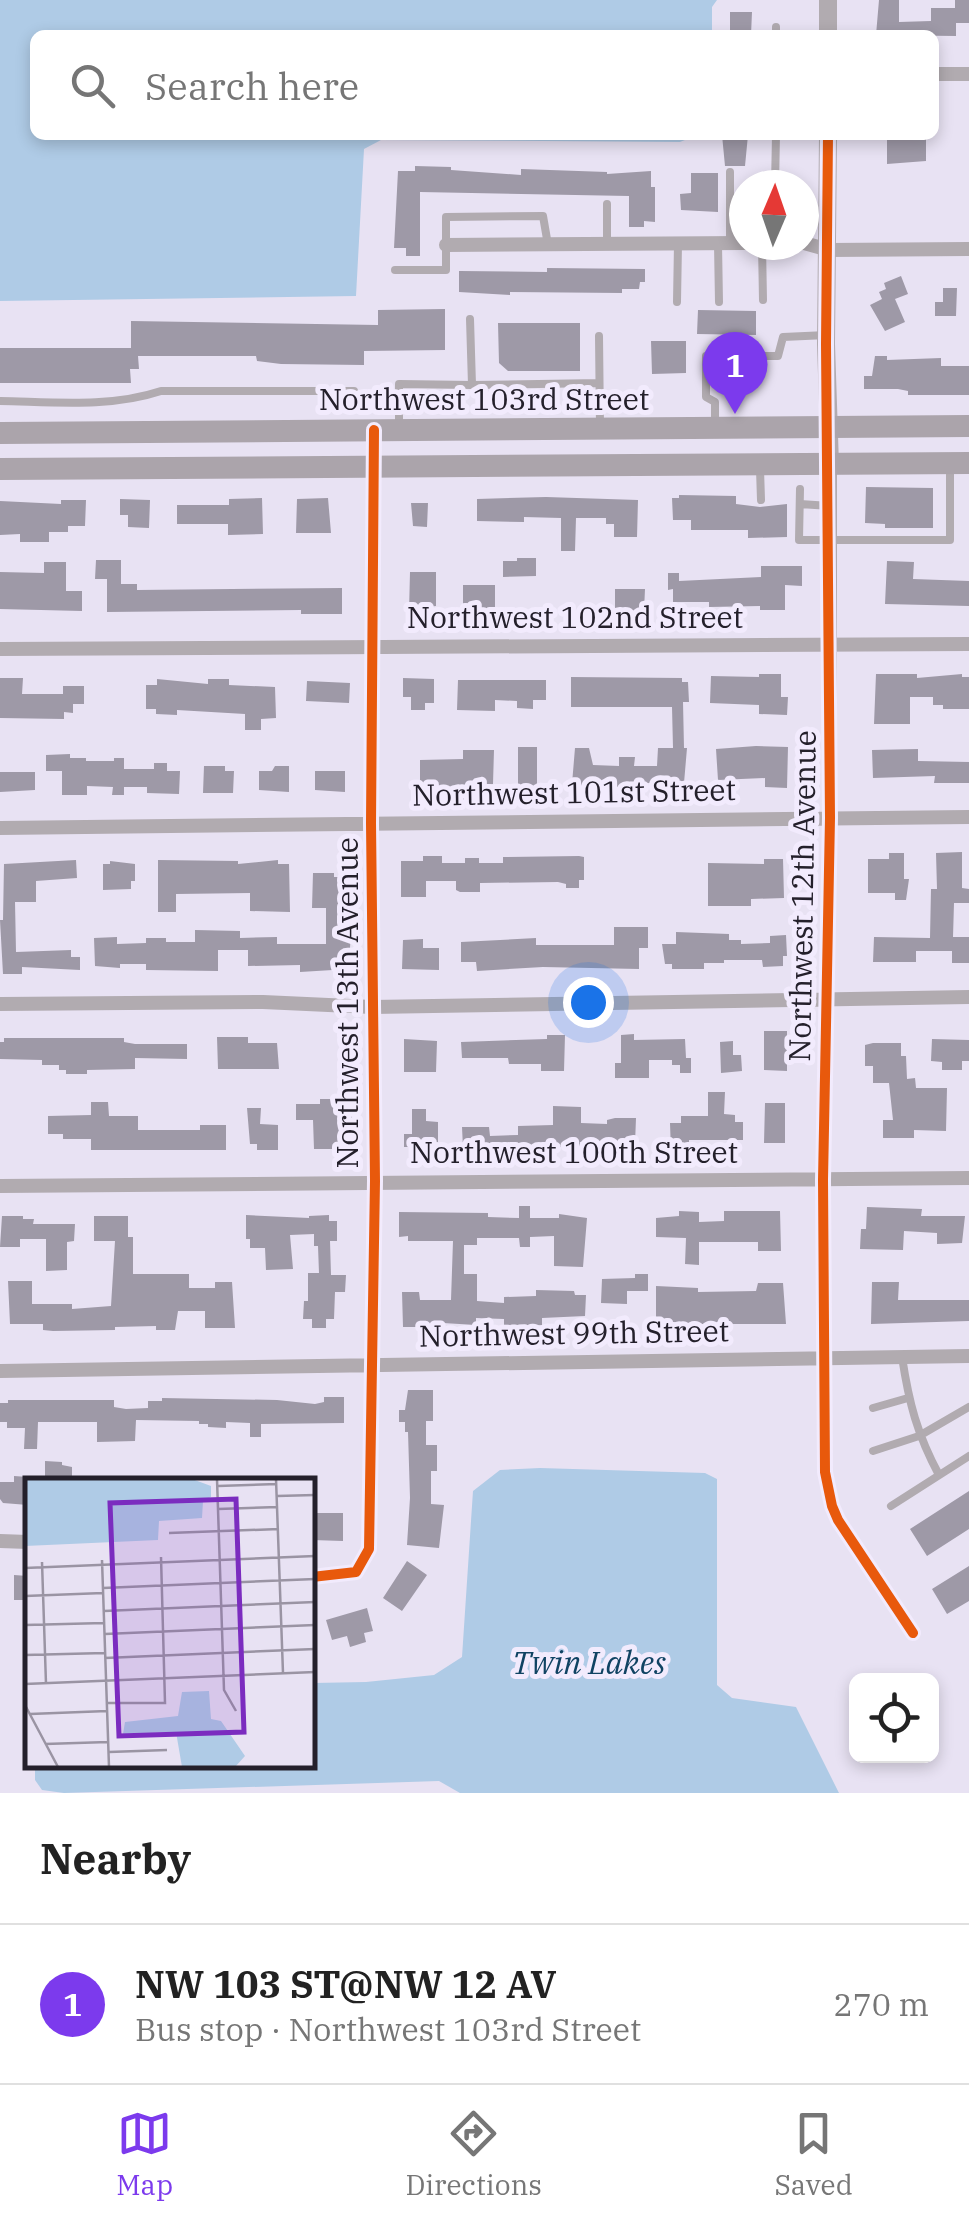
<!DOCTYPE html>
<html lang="en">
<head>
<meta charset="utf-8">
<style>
  body { margin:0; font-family:"IBM Plex Serif",serif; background:#f6f6f6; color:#222 }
  .controls { position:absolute; right:30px; bottom:30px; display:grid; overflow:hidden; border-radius:15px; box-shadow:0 5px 15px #0003 }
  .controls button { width:90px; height:90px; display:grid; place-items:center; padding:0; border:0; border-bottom:2px solid #e0e0e0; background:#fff; color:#222; font:50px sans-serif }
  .compass { position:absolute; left:729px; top:170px; width:90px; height:90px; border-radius:50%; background:#fff; box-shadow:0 5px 15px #0003; rotate:2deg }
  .you { position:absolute; left:588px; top:1002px; width:35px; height:35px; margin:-25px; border:8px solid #fff; border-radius:50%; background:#1a73e8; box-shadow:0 0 0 15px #1a73e833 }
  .badge { display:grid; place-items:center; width:65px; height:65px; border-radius:50%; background:#7c3aed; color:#fff; font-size:32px; font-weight:700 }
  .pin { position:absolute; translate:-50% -82px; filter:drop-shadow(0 2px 5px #0008) }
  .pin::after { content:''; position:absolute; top:52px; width:35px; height:30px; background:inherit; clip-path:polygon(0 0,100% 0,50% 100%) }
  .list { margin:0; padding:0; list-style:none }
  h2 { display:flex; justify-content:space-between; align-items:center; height:130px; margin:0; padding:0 40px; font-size:42px }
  h2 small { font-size:32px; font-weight:400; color:#767676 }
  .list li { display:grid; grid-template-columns:65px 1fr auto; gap:30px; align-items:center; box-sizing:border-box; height:160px; padding:0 40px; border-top:2px solid #e0e0e0 }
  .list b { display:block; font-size:38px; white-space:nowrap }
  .list p { margin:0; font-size:32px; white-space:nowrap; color:#767676 }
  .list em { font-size:32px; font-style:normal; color:#767676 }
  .icon { flex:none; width:55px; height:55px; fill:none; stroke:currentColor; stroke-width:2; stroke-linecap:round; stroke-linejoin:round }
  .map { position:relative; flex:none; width:969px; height:1793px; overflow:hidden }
  .search { position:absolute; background:#fff; box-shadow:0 5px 15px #0003; left:30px; right:30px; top:30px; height:110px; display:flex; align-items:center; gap:25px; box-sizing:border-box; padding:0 35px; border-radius:15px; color:#767676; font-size:38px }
  .sheet { height:290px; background:#fff }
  nav { display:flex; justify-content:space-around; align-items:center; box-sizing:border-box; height:140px; border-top:2px solid #e0e0e0; background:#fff; font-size:28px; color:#767676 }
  nav a { display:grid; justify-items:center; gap:5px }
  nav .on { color:#7c3aed }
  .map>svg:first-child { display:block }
</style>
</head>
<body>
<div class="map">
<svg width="969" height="1793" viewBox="0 0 969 1793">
  <rect width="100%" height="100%" fill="#e8e2f3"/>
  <path fill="#afcbe6" d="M0,0H717L712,7V35H35V135H697L680,142L381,140L364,149L356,296L0,301Z
    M540,1468L705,1473L717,1479V1685L732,1698L796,1707L839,1793H460L439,1781L64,1793L42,1790L35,1780V1766H312L313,1683L366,1682L434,1675L462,1657L473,1491L500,1470Z"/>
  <path fill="#9e99a7" d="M879,0H899V22L931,21V8H955V0H969V23H956V36L876,35Z
    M730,12H752L751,35H730Z
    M722,135H748L745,166H725Z
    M887,135H926V161L887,164Z
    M415,166L451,167V170L521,175V169L607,172V174L651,171V187H655V222L644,221V227H629V196L420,192V256H406V248H394L398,171H415Z
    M691,173H718V212L681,210L680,194L691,193Z
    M547,268L645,269V282H640L639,289H622V293L510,292V295L459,292V271L547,272Z
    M901,276L908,294L895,299L905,322L885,331L870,305L882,299L879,292L886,289L884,283Z
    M943,288H957L956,316H935V302H943Z
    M445,309V350L364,351V365L281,364L257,361L256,356H138L139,369H130L131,383H0V348H131V321L378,325V310Z
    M698,310L756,311V335L697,334Z
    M498,323H580V371H508L499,363Z
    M651,341H686V373L652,374Z
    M875,356H887V360L941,358V366H969V395H908V391L898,389H864V376H872Z
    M866,487L933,488V528H885V524L865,523Z
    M679,495L736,496V504L760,507L787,504V537L748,538V530H691V520H673L672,498H679Z
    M546,497L638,500L637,537H614V524H606V518H576L575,551H561V518L524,517V522L477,521V499Z
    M262,498L263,534L228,535V524H177V505H229V499Z
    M328,498L331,533H296L297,499Z
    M120,499L150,500L149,528L128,527V515H120Z
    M61,500H86L85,526H68V532H49V542H20V534L0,535V501L61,504Z
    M411,503H428L427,527L413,526Z
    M517,558H536V576L503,577V561H517Z
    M96,560H121V584H137V590L342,588V614H301V610L107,612V579H95Z
    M887,561L914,562L913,579L969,581V606L885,604Z
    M44,562H66V591H82V611L0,609V572L44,573Z
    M761,566H802V586L785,585V610H760V606L709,607V602H673V589L668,590V573H679V581L761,577Z
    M410,572H436V606L427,607V612H409Z
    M463,585H495V611L463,610Z
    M615,589H645L644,611H615Z
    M759,674H781V697H788L787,715L759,714V705L710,703L711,676L759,677Z
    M876,674H917V678L962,674V677H969V709H943V705H933V697H910V724H874Z
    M571,677L682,678V682H688L689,702H683L684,748H687L684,783H647V788L587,786V789H576V784H572L575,748H589L593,765L619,766V757H635L634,766H657L658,748H673L672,707H571Z
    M0,678H23L22,694H63V686H84V704H73V713L64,712V719L0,718Z
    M403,678L434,679V703H425V710H411V697H403Z
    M157,679L208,684V679H229V685L275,687L276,718L261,719V730H245V714L177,710V715L156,714V709H146V685H157Z
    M458,680H546V700H533V709L517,708V701L495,700V711L457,710Z
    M307,681L350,683L349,703L306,701Z
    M756,746L788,747L787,788L765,787V778L718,780L716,749Z
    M518,747H537V796H518Z
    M918,749V761L969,762V783H934L935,776L873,778L872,750Z
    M463,750H494L493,784H482V803H463V791L435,792V786H420V760L463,759Z
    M70,754V758H86V761H114V758H124V769H154V763H167V771H180L179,794L147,793V787H124V795H112L113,787L87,786V795H62V771H46V755Z
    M204,766H225V771H234L233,793H203Z
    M275,766H289V792L259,790V771H272Z
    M315,771H345V792L315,790Z
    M0,772H35V790L0,792Z
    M962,852V888L969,889V903H954L953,937H969V963H952V951H916V962H873L874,937L930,938L931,889H937L936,853Z
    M889,853H904V879H909L906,900H895V893H868V859H889Z
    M423,856H442V863H465V858H479V863H503V857L579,856L584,857V880H579V888H566V884L558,882L480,883V892H460L456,890V881H426V897H401V861H423Z
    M764,859H783L784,898L751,899V906H708V863L764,864Z
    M76,860L77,878L36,881V902H15L16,952L71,950V957H80V970L22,967V974H3L0,920H3L4,864Z
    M158,860L238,861V864L278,860V864H289L290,912L250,911V893L176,894V912H158Z
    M110,861L135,864V881H131V889L103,890V864H110Z
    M313,873H334V877H343L339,928H351L349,969L300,972V965L248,966V950H218V971L146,970V964H120V968L95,966L94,938L117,937V944L146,943V938H166V942H195V930L240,931V938L277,937V944H326V908H312Z
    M614,927H648V948H639V969L543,967L477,971L476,962H461V942L536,938V945H614Z
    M676,932L729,934V940H741V944L770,943V936L786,935L787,956H783V966L763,967L762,960H724V963H704V969H672V964H665L662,944H676Z
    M423,939V948H439V970L402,969L403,940Z
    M764,1031H787V1071L764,1070Z
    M634,1034V1040L685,1039L686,1058H691V1073H680V1065H672V1060H649V1078H615V1063H621V1035Z
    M547,1035H565L564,1071H541V1064H509L508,1058H462L461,1042L547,1039Z
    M217,1037H248V1043H277L279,1069H218Z
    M4,1038H124V1042L135,1044H187V1059L135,1058V1069L87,1070V1074H66V1070H59V1065H42V1060L0,1059V1042H4Z
    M404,1039L437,1041L436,1072H404Z
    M932,1039L969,1040V1061H962V1070H942V1062L931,1061Z
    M733,1041V1055H741L742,1071L721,1073L720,1042Z
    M873,1043H901V1056H906L907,1079L915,1078L916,1088H947L946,1131L914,1130V1138H883V1120H893L889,1083H873V1066H865V1045Z
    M708,1092H725L724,1114L735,1115V1122H743V1140H689V1152H671L670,1123H681V1116H708Z
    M320,1099H352V1128H341V1149H314L313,1120H296V1104H320Z
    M91,1102H108L109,1116H138V1130H200V1125H226V1150H91V1139H63V1134H48V1116L91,1115Z
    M765,1103H785V1143H764Z
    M553,1106L581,1107V1123L607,1124V1120L615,1118H636L635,1144L580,1142V1147L463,1148L462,1127H489L490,1136L518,1135V1126L553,1125Z
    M247,1108H261L260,1124L278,1125V1150H257V1144H250Z
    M412,1109H426V1121L438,1122V1142H423V1147H404V1134H412Z
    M519,1206H530V1218H559V1214L587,1218L583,1267L554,1266V1236L530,1237V1247H520L519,1238H477V1245H464V1274H477V1301L504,1303V1297L536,1296V1290L574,1291L575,1295H586L585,1316L542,1318V1325L504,1326V1319L476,1318V1325L443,1323V1327H403L402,1292H419L420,1300H451L453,1241H408V1236L399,1237V1212L488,1213V1217L519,1218Z
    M867,1207L922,1209L921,1216H965L962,1243L937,1244V1233L904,1231L903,1250L860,1249L861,1229H866Z
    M679,1211L699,1212V1222L724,1221V1211H780L781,1251H758V1242H699V1265L685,1264L686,1238L656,1237V1218L679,1216Z
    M246,1215L309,1218V1216L329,1215V1221H337V1241H330L331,1275H346L345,1292H335L334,1319H326V1328H312V1319H303L304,1301H308V1273H319L318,1246H314V1234L290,1235L293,1269L266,1270L265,1248H250V1239H246Z
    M2,1216H23V1219H34L33,1224H75L74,1241L67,1242V1270L46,1271V1239H20V1247H0Z
    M94,1216H128V1237H133V1274H189V1288H215V1282H232L235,1328H205V1311H178L175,1330H156V1326L115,1327V1330L53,1331L43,1330V1324H10L8,1281H32V1304H72V1309L111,1306L115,1241H94Z
    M635,1274H648V1291H627V1304L601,1303L602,1279L635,1278Z
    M872,1282H899L898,1300H969V1321L871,1324Z
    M758,1283H783L786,1324H656V1286L698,1288V1292L756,1291Z
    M408,1390H433V1421H426V1445H437V1471H431V1504L444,1505L439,1548L407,1545L410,1498L408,1432H405V1422H399V1410H405Z
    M324,1397H344V1423L261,1424V1437H250V1423L226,1422V1428L208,1427V1424H199V1421L136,1420L135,1441L97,1442V1422H38L37,1449H24L25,1428H7V1422H0V1403H8V1400H114V1407L126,1409L148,1408V1401H162V1398L277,1400L315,1404L324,1402Z
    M45,1461L62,1462V1465L72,1467V1480H45Z
    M14,1476L28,1477V1505L3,1503L0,1499V1482H14Z
    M969,1491V1529L927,1556L910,1529Z
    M312,1513H343V1541L312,1540Z
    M407,1561L427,1575L402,1611L383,1598Z
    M969,1566V1601L947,1614L932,1589Z
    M14,1575L28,1576V1600H14Z
    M367,1608L373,1631L364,1633L366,1642L350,1647L347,1636L332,1640L326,1620Z"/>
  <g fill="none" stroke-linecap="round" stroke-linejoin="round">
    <path stroke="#b1abb0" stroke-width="8" d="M776,35V27
      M775,185L776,135
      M607,204V244
      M718,244L719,302
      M730,244V172
      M762,245L763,300
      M395,270H446V217L543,216L548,245
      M677,302L678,244
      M599,336L600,427
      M472,385L599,383
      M0,401C53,402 110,408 161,391H354
      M399,425V384L472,385L470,319
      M715,426V402L706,397V356H778L783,337L827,335
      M760,469L761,500
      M800,489L799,540H950V468
      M800,504L830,506
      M902,1357C909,1403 917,1434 939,1475
      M873,1408L908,1398
      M873,1451L919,1436L969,1407
      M891,1506L969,1456"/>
    <path stroke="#b1abb0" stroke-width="14" d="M934,74H969
      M804,243L829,250L969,249
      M446,245L744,243
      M830,465V818L823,1180L825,1472L832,1506L838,1520L913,1633
      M0,649L969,644
      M0,828L969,817
      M0,1004L263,1002L372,1007L969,997
      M0,1186L969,1178
      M0,1371L969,1356
      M0,1541L28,1542
      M312,1577L356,1572L369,1549L375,1181L371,823L374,430"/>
    <path stroke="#b1abb0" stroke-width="18" d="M828,35V0
      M828,135L826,344L830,465"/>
    <path stroke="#aba4ab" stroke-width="22" d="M0,433L969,426
      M0,469L969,463"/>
    <defs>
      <path id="cycleway" d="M828,135L826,344L830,818L823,1180L825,1472L832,1506L838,1520L913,1633
        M312,1577L356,1572L369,1549L375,1181L371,823L374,430"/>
    </defs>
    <use href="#cycleway" stroke="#f2ebfd" stroke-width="16"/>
    <use href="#cycleway" stroke="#e8590c" stroke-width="10"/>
  </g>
  <g text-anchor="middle" stroke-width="10" stroke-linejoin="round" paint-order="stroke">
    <g font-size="30" fill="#24202b" stroke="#f2ebfd">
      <text x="484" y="410">Northwest 103rd Street</text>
      <text x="575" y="628">Northwest 102nd Street</text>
      <text transform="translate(574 793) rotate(-1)" y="10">Northwest 101st Street</text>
      <text transform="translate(803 896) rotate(-89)" y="10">Northwest 12th Avenue</text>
      <text transform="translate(348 1003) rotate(-90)" y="10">Northwest 13th Avenue</text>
      <text x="574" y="1163">Northwest 100th Street</text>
      <text transform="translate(574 1334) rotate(-1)" y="10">Northwest 99th Street</text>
    </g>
    <g font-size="32" font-style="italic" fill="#104363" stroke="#f2ebfd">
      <text x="589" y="1674">Twin Lakes</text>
    </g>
  </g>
  <g transform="translate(25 1478)">
    <rect width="290" height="290" fill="#e8e2f3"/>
    <path d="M0,1H167L186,8V19L178,23L177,40L134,43L133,62L0,68ZM184,213L186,241L196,243L220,278L210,289H157L151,254L98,256L100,244L153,238L157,214Z" fill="#afcbe6"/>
    <path fill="none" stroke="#9a94a3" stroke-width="2.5" d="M192,1L199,212L211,233M251,1L258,195M193,8L252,6M252,18L290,17M193,31L253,29M144,55L254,51M77,82L84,289M17,84L21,206M0,90L290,78M78,110L290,101M0,118L78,115M79,133L290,124M0,147L79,145M80,156L290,147M0,177L80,175M80,180L290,171M0,206L290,194M82,225H140L136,79M0,227L33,289M5,236L82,233M20,266L83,264M84,274L142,272"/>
    <path fill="#7b2cbf" fill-opacity="0.15" stroke="#7b2cbf" stroke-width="5" d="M211,21L219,254L94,258L85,25Z"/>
    <rect width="290" height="290" fill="none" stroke="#24202b" stroke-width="5"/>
  </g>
</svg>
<div class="controls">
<button><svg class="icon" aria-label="locate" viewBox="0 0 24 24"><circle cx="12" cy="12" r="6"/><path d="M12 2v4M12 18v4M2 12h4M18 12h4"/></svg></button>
</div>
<svg class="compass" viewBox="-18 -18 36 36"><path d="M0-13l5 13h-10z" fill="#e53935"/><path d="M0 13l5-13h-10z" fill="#767676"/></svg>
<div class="you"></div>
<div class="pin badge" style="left:735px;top:414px">1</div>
<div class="search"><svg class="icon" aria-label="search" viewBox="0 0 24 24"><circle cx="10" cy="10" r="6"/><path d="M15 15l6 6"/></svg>Search here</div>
</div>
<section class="sheet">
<h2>Nearby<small></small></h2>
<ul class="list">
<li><span class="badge">1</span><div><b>NW 103 ST@NW 12 AV</b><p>Bus stop · Northwest 103rd Street</p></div><em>270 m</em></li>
</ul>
</section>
<nav>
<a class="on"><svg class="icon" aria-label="map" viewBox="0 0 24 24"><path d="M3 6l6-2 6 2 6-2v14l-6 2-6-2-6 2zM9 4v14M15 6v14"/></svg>Map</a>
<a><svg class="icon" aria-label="directions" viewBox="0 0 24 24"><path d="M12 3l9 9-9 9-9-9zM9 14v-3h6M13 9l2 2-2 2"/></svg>Directions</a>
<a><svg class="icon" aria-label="saved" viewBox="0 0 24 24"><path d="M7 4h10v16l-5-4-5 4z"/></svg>Saved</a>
</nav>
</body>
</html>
